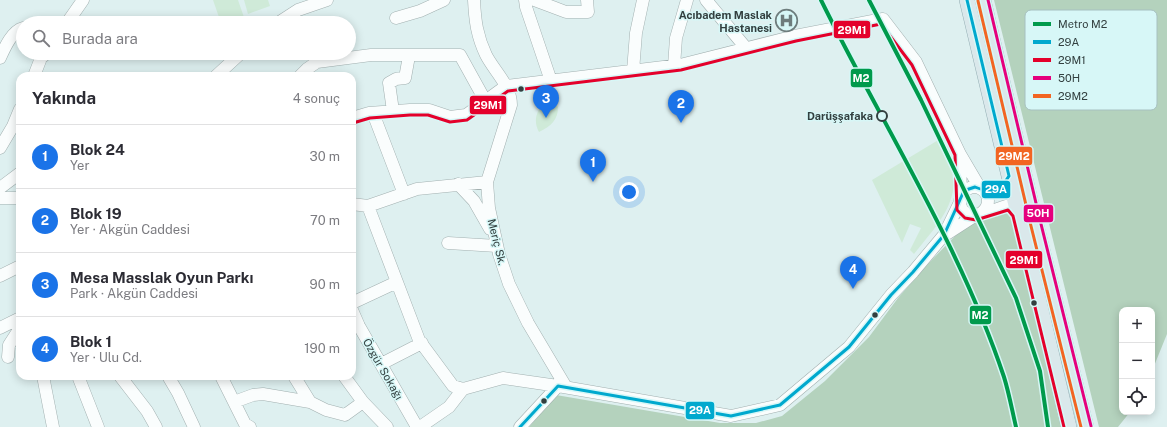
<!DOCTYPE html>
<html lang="tr">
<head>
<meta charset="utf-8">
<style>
  body { margin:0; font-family:"Public Sans",sans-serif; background:#f2f2f3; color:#2b2b33 }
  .controls { position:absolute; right:12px; bottom:12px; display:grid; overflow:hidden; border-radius:8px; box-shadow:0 2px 10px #0003 }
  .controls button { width:36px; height:36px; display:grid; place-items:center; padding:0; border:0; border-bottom:1px solid #e1e1e2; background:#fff; color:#2b2b33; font:20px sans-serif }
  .you { position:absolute; left:629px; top:192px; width:14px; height:14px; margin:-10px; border:3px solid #fff; border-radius:50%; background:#1a73e8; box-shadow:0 0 0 6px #1a73e833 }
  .badge { display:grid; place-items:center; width:26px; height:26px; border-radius:50%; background:#1a73e8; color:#fff; font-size:13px; font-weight:700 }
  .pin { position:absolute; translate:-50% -33px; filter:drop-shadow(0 1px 2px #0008) }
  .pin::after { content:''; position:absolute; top:21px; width:14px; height:12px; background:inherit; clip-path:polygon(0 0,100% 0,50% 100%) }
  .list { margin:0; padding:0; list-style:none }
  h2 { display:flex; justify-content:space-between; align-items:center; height:52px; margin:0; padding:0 16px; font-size:17px }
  h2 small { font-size:13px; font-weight:400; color:#7c7c81 }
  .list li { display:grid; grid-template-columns:26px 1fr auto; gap:12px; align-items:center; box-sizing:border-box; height:64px; padding:0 16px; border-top:1px solid #e1e1e2 }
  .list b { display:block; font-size:15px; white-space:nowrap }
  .list p { margin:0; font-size:13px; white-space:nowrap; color:#7c7c81 }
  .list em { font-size:13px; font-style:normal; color:#7c7c81 }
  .icon { flex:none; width:22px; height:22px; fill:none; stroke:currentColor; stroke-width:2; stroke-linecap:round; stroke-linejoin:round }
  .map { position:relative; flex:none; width:1167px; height:427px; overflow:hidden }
  .search { position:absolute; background:#fff; box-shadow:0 2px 10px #0003; left:16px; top:16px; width:340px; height:44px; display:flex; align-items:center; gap:10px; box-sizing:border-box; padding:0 14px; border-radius:22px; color:#7c7c81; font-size:15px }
  .panel { position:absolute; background:#fff; box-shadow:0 2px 10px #0003; left:16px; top:72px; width:340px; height:308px; border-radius:12px }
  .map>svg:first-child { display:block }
</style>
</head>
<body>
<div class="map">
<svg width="1167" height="427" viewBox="0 0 1167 427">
  <rect width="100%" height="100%" fill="#def0f0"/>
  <path fill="#cfead8" d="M213,0H238L246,23H221Z
    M244,0H268L270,6L248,14Z
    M552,101L558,107C558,120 551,126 539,132C533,121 536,111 545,102Z
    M940,139C948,143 952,154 953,163C960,203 938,224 914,254L910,250L921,228L910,224L902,243L872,180Z"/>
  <path fill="#b4d2bd" d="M994,0H1167V334L1152,371V310H1122V412H1130L1118,427H1099Z
    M1012,207L1063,427H529L556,395L720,423H756L782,416L825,381L869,337L898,298L925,267L955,236L967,227L989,216Z"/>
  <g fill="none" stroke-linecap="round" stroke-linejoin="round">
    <defs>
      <path id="minor" d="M474,0C475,21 477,36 486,55C494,71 511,85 511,105L487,182L489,208L499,254L509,284L528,323L566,387
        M525,0L526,7L551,81
        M534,0L566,12H588L587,0
        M706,0L746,48
        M396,18L420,11L444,0
        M67,23L83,0
        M278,23L298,10L327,0
        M0,58C5,47 12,31 23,28
        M674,66L676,38L687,0
        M633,71L636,33L643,0
        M34,76L41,58L47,53
        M216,76L241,53
        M300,76L307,69L317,62L371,55H460L486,102
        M393,111L389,83L396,79L405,78L409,56
        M373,113L404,194
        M352,118L369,113L410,110H429L450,117L466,115L506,86L680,65L795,36L883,19L916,62L960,154L980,188
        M0,148L13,126L20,109
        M960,155L961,198
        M458,184L474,201L490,229
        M0,188L20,173
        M984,191L1012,189
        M0,198H20
        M352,204L368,206L419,340L453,386L463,389L503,378L558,386
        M368,206L417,189L487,182
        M980,214C998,202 982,179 966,190C963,192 961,196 960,200C959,229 1002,206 1015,203
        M945,235L976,215
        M448,243L497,246
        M0,276L20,266
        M352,303L397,282
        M352,310L359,326L417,427
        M0,328L20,318
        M8,357L9,345L20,328
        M381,364L422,343
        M43,376L53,427
        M78,376L98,427
        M120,376L147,411L156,427
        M168,376L178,393L194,427
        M221,376L245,424L250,427
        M294,376L310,402
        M344,376L363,402L387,427
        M234,402L253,395L263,394L310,402L326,410L345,415L363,402
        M420,427L449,407L463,389
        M520,427L558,386L731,416L780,405L849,347L891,295L913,272L944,235L960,202"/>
      <path id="major" d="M967,0L1069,427
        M983,0L1035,221L1086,427"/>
    </defs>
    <use href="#minor" stroke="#a2b0b0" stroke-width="13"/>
    <use href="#major" stroke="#92adb3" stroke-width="16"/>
    <use href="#minor" stroke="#fafdfd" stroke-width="12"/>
    <use href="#major" stroke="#dae8eb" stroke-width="15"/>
    <defs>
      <path id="bus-1" d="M520,427L558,386L731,416L780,405L849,347L891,295L913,272L944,235L963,193L966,190L975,187C991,194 1000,191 1009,176L967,0"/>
      <path id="bus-2" d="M353,123L370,118L410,115H428L450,122L467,120L508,91L681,70L796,41L881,24L912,65L955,155L957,210L965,218L976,220L1008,210L1013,216L1064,427"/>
      <path id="bus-3" d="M988,0L1040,220L1091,426"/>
      <path id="bus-4" d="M978,1L1030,222L1081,427"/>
    </defs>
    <use href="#bus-1" stroke="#d7f7f7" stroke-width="6"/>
    <use href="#bus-2" stroke="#d7f7f7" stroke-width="6"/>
    <use href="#bus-3" stroke="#d7f7f7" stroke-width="6"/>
    <use href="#bus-4" stroke="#d7f7f7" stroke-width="6"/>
    <use href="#bus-1" stroke="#00a9ce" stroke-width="3"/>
    <use href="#bus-2" stroke="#e4002b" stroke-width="3"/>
    <use href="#bus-3" stroke="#e5007d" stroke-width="3"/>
    <use href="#bus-4" stroke="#f26522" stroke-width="3"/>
    <defs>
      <path id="metro-1" d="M821,0C882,124 960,245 1004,377C1009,393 1012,410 1016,427
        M869,0L921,100L1016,298L1040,371L1048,427"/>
    </defs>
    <use href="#metro-1" stroke="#d7f7f7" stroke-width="7"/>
    <use href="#metro-1" stroke="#009a4c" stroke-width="4"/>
  </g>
  <defs>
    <symbol id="hospital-ring" viewBox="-11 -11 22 22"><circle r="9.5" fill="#d7f7f7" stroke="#6e7d7d" stroke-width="1.5"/><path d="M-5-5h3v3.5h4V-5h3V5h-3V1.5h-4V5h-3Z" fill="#6e7d7d"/></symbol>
  </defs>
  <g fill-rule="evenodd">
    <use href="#hospital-ring" x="774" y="8" width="25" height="25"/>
  </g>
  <g fill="#323f3f" stroke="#d7f7f7" stroke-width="1.5">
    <circle cx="521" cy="89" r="3.5"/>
    <circle cx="1034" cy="303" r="3.5"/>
    <circle cx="875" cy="315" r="3.5"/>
    <circle cx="544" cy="401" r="3.5"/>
  </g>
  <circle fill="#d7f7f7" stroke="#323f3f" stroke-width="2" cx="882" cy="116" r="5"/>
  <g text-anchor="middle" stroke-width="3" stroke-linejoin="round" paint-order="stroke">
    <g font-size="11" font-weight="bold" fill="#323f3f" stroke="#d7f7f7" text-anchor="end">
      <text x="772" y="19">Acıbadem Maslak<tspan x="772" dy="13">Hastanesi</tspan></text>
    </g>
    <g font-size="11" font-weight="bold" fill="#323f3f" stroke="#d7f7f7" text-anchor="end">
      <text x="873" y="120">Darüşşafaka</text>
    </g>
    <g font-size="11" fill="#323f3f" stroke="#d7f7f7">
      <text transform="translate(497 242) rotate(76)" y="4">Meriç Sk.</text>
      <text transform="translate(383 369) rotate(60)" y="4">Özgür Sokağı</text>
    </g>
  </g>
  <rect x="1025" y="10" width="132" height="100" rx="6" fill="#d7f7f7" stroke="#a6c0c0" stroke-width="1"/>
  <rect x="1033" y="22" width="18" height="4" fill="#009a4c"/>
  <rect x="1033" y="40" width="18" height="4" fill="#00a9ce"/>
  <rect x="1033" y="58" width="18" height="4" fill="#e4002b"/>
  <rect x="1033" y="76" width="18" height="4" fill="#e5007d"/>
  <rect x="1033" y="94" width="18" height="4" fill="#f26522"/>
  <g font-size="11" fill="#323f3f">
    <text x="1058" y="28">Metro M2</text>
    <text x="1058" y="46">29A</text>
    <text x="1058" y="64">29M1</text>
    <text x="1058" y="82">50H</text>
    <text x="1058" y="100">29M2</text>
  </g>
  <g stroke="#d7f7f7" stroke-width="1.5">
    <rect x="833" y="20" width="38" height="19" rx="4" fill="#e4002b"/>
    <rect x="850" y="68" width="23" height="20" rx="4" fill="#009a4c"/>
    <rect x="469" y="95" width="38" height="20" rx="4" fill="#e4002b"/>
    <rect x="995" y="146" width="38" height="20" rx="4" fill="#f26522"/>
    <rect x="981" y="180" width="30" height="19" rx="4" fill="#00a9ce"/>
    <rect x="1023" y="204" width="31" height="19" rx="4" fill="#e5007d"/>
    <rect x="1005" y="250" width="38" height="19" rx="4" fill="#e4002b"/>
    <rect x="969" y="305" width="23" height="20" rx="4" fill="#009a4c"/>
    <rect x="685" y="401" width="30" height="19" rx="4" fill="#00a9ce"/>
  </g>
  <g font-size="11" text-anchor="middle" font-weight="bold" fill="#fff">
    <text x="852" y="34">29M1</text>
    <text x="861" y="82">M2</text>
    <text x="488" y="109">29M1</text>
    <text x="1014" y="160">29M2</text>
    <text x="996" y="193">29A</text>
    <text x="1038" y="217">50H</text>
    <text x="1024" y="264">29M1</text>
    <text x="980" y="319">M2</text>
    <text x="700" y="414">29A</text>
  </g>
</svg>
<div class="controls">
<button>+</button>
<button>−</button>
<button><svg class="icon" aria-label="locate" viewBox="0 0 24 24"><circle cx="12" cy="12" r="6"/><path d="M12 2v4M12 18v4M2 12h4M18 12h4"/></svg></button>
</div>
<div class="you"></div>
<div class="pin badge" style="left:593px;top:182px">1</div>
<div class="pin badge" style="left:681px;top:123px">2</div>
<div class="pin badge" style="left:546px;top:118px">3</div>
<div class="pin badge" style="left:853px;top:289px">4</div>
<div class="search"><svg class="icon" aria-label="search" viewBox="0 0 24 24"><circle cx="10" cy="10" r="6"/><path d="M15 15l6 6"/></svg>Burada ara</div>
<section class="panel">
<h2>Yakında<small>4 sonuç</small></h2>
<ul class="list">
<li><span class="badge">1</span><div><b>Blok 24</b><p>Yer</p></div><em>30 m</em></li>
<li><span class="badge">2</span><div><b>Blok 19</b><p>Yer · Akgün Caddesi</p></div><em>70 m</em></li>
<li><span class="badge">3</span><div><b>Mesa Masslak Oyun Parkı</b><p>Park · Akgün Caddesi</p></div><em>90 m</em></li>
<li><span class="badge">4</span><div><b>Blok 1</b><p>Yer · Ulu Cd.</p></div><em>190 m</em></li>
</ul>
</section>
</div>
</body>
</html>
